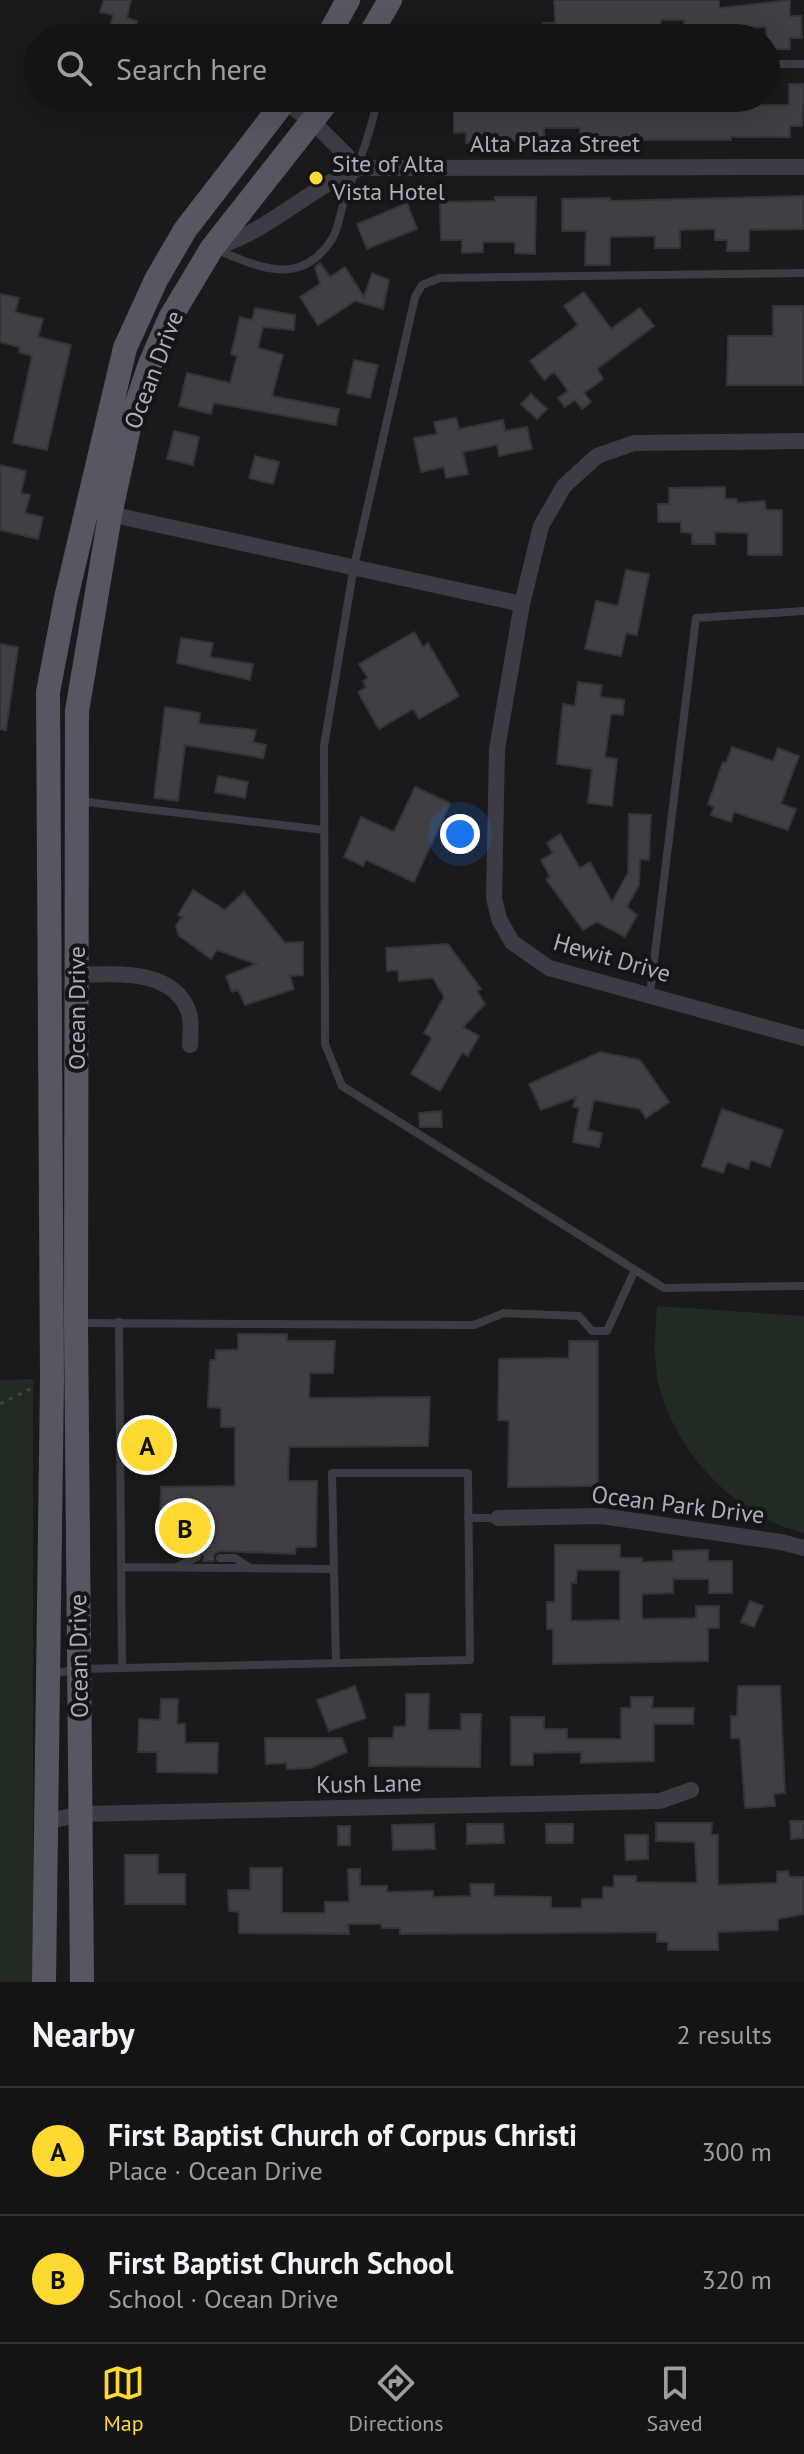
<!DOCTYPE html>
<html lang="en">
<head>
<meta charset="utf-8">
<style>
  body { margin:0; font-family:"PT Sans",sans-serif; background:#212122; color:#f1f3f6 }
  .you { position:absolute; left:460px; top:834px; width:28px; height:28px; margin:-20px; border:6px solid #fff; border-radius:50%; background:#1a73e8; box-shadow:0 0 0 12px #1a73e833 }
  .badge { display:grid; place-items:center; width:52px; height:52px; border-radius:50%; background:#fcda32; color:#111; font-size:26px; font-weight:700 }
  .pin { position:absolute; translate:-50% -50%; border:4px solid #fff; box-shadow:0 2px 8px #0006 }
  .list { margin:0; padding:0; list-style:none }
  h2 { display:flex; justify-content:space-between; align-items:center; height:104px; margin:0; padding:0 32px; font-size:34px }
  h2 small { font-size:26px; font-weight:400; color:#9d9ea0 }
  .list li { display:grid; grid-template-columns:52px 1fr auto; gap:24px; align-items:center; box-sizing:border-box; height:128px; padding:0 32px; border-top:2px solid #333334 }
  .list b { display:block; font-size:30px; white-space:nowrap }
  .list p { margin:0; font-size:26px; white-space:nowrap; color:#9d9ea0 }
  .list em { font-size:26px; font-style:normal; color:#9d9ea0 }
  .icon { flex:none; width:44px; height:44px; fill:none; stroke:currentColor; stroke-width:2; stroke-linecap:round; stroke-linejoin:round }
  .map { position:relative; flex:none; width:804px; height:1982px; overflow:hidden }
  .search { position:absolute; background:#141415; box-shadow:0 8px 32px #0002; left:24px; right:24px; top:24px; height:88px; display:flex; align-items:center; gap:20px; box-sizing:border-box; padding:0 28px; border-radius:44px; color:#9d9ea0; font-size:30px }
  .sheet { height:360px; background:#141415 }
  nav { display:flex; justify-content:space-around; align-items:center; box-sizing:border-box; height:112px; border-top:2px solid #333334; background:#141415; font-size:22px; color:#9d9ea0 }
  nav a { display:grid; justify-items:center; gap:4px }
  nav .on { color:#fcda32 }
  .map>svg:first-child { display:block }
</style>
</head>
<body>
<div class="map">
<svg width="804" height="1982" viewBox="0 0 804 1982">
  <rect width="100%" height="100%" fill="#1a1a1c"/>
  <path fill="#212b24" d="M657,1306L804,1316V1533C737,1517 676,1453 659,1386C653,1360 655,1332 657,1306Z
    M33,1379V1982H0V1380Z"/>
  <path fill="#3f3f44" stroke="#343438" stroke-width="2" fill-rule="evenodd" d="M104,0H131L127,18L137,21L133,38H107L113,15L100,12Z
    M554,0H719V8L790,0V16H801L802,38H790V49H767L766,27L731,28V38H708V30L684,31V20H661V37L555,38V35H543V23H555Z
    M789,84H804L802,126H790V137H731V140H580V128H544V140L466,143V132L454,133V110H489V98H512V104H569V107H614V98H637V107H670V98H752V105H789Z
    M804,196V229L749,230V251H727V240H715V229L680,230V248H655V236L610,237V265H585L586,231H562V199L610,198V201Z
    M495,197H536L535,254L515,253V242H483V252L462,253V240H441L440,202L495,201Z
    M407,203L417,229L367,249L357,224Z
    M320,263L330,277L345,267L364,297L372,273L389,280L383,309L355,301L318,325L300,297L320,284L315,267Z
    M584,292L611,329L640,308L654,326L597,369L603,379L584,393L591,402L582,409L575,400L565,407L558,398L568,391L554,372L544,380L530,361L578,325L564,306Z
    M0,294L19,298L15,312L43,319L38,337L71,345L47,450L13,443L32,356L19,352L20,347L0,342Z
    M773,306H804V385H727L728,336H773Z
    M255,308L295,315L294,330L263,327L258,348L283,355L272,396L339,409L336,425L214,403L211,414L179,406L187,373L230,383L237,356L231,354L240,317L252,320Z
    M354,360L378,365L370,398L347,393Z
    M531,394L547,409L537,419L521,404Z
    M456,418L459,429L503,420L505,431L527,427L532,449L499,456L497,445L463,452L468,474L446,478L444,467L421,472L414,438L437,434L434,422Z
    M174,431L199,437L193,465L167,459Z
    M255,456L279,462L273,484L249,478Z
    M0,465L26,471L21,493L30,495L25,513L43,517L38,539L0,530Z
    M725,487V499H737V503L765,501L766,510H782V555H748V533L715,532V544H692V533L681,532V522H658V504H669V488Z
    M626,570L649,574L637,635L626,633L621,656L585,649L596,601L618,606Z
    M414,632L423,647L428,643L459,696L419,719L413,709L379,729L358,692L366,687L363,681L368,678L359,664Z
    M181,638L213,643L210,657L253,664L250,680L177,663Z
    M0,644L18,647L6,730L0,729Z
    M578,682L602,685L600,697L624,700L623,715L611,714L607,742L605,757L617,759L612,806L588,803L592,769L557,764L563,704L575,706Z
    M165,707L200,713L199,724L256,730L253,742L266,745L263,758L185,745L178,801L154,798Z
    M732,747L773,761L778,748L799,756L781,804L796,809L788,830L734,812L731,822L711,815L714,807L708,804L723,762L726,763Z
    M218,776L248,782L245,798L215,792Z
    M415,787L450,803L414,882L366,860L363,866L344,857L361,817L394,832Z
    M629,814L651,815L649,860L640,859L639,885L627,907L637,915L625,937L597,922L583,930L546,879L550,877L541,860L553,853L547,843L560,834L580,868L590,862L612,902L628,873Z
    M193,890L225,910L244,892L285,943L303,942V975L290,976L294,989L245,1005L238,990L232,992L226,976L256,964L217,950L211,959L178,935L176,925L182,917L178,915Z
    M448,944L481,989L477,991L485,1004L463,1027L479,1036L468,1056L462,1053L440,1091L411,1074L432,1038L424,1033L444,997L433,978L399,981L398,970L387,971L386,948Z
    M600,1052L640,1060L669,1102L646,1118L640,1109L594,1100L588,1130L602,1133L599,1147L573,1142L579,1108L573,1107L576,1097L541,1110L529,1084Z
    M722,1109L783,1130L770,1167L751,1160L748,1169L727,1162L723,1173L702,1166Z
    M441,1111L442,1127H420L419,1113Z
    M238,1334H287V1341H335L333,1373H310L309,1398L430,1397L428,1446L289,1447L288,1481H317L316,1547H296L295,1554L220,1551L214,1554V1561H203V1553L197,1550L198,1525H160L161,1487L235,1486V1427H221V1408L208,1407L210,1360H215L216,1350H238Z
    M569,1341H598V1486L508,1487L509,1421L498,1420L499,1359L569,1358Z
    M555,1545H620V1558H642V1562L673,1561V1551L708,1550V1561H732V1593H709V1579H673V1593L642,1594V1619L696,1618V1606H719V1628H708V1661L553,1664V1629H547V1602H555ZM577,1570H620V1620L571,1621V1583H576Z
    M750,1601L763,1606L754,1627L741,1622Z
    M355,1686L366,1718L329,1731L317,1700Z
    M738,1686H780L785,1793L774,1794L775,1806L745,1808L740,1738H731V1716H737Z
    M406,1694H429L428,1730H461V1714H481L480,1767L369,1766V1738H393L394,1727L406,1726Z
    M631,1697H653L652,1708H694L693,1724H654V1761L581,1763V1752L533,1753V1765H511V1717H544V1729H567V1739H621V1708H631Z
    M161,1699H178L177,1724H185V1743H218L217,1773L157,1772V1752H138L139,1719L160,1720Z
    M265,1738H342L347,1752L310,1768L287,1769L286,1763L266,1764Z
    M790,1821H804V1838L791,1839Z
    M656,1823H712L711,1835H718V1885L777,1883V1872L788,1871L789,1877H804V1914L778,1919V1930L718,1932V1950H668V1942H657V1932L400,1934V1928H382L381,1924H348L349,1934L239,1933V1912L229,1911L228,1890H250V1868H282V1913H325V1902H349L348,1869H360V1886H387V1892L433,1891V1897L471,1896L470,1884H494V1896L551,1897V1908H582V1899H603V1887H614V1876H636V1882L697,1883L695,1842L656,1841Z
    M434,1824L435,1849L393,1850L392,1825Z
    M467,1824H503L504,1843L467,1844Z
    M546,1824H573V1843H546Z
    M338,1826H350V1845H338Z
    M625,1835H648V1859L626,1860Z
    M125,1855H158V1874H185V1904H125Z"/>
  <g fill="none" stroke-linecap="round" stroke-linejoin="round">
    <path stroke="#404149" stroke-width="3" stroke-dasharray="4 6" stroke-linecap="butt" d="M0,1404L32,1388"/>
    <path stroke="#3c3c44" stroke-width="8" d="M766,64H804
      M217,250C259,267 301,288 332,239C340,225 341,206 347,192C361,157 370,135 378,98
      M804,273L440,278L422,285L415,297L354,566L324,746L325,1044L342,1086L664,1288L804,1286
      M78,801L324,830
      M650,994L696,618L804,611
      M119,1322L122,1668
      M78,1323L474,1325L504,1313L579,1316L592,1331H607L634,1272
      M468,1518H498
      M220,1558H235L250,1568
      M123,1567L334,1569
      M176,1567L197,1557
      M52,1674L79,1669L470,1660L468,1473H332L336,1663"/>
    <path stroke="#3c3c44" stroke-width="16" d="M284,101L313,122L359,168L804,167
      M212,248C266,234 307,189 359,168
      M804,441L634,443L597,456L564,486L541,526L522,604L497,749L494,898L499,919L512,942L549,968L804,1038
      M100,512L522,604
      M77,975C115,974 174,968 189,1013C192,1022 190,1035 190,1045
      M498,1518L601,1516L781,1542L804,1548
      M46,1822L80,1814L660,1801L691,1790"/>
    <path stroke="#565761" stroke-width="24" d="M327,38L348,0
      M368,38L390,0
      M44,1982L52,1379L48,692L66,598L125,348L156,280L185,230L287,98
      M82,1982L76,1324L77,711L110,515L130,423L150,364L170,318L212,248L330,98"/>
  </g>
  <circle fill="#fcda32" stroke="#151517" stroke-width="3" cx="316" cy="178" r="8"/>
  <g text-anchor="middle" stroke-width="8" stroke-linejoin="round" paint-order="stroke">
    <g font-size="24" fill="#acaebc" stroke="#151517">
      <text x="555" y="152">Alta Plaza Street</text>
      <text transform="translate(154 370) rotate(-69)" y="8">Ocean Drive</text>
      <text transform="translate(612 958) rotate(16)" y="8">Hewit Drive</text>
      <text transform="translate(77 1008) rotate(-90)" y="8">Ocean Drive</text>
      <text transform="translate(678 1505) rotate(7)" y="8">Ocean Park Drive</text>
      <text transform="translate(79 1656) rotate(-91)" y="8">Ocean Drive</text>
      <text transform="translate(369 1784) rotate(-1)" y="8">Kush Lane</text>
    </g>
    <g font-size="24" fill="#acaebc" stroke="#151517" text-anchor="start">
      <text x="332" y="172">Site of Alta<tspan x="332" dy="28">Vista Hotel</tspan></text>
    </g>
  </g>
</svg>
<div class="you"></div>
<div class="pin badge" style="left:147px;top:1445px">A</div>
<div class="pin badge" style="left:185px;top:1528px">B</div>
<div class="search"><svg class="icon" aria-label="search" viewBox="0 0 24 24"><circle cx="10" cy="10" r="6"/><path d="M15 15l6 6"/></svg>Search here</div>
</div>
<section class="sheet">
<h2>Nearby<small>2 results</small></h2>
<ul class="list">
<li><span class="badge">A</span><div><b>First Baptist Church of Corpus Christi</b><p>Place · Ocean Drive</p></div><em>300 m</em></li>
<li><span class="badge">B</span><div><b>First Baptist Church School</b><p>School · Ocean Drive</p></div><em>320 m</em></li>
</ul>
</section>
<nav>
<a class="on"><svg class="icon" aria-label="map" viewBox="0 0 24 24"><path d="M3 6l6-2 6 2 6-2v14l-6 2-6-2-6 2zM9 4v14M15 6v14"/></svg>Map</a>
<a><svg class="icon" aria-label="directions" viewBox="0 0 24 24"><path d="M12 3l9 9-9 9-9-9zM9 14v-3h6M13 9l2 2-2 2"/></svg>Directions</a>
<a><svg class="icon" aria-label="saved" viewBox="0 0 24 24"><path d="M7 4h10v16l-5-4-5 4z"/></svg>Saved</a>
</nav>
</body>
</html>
